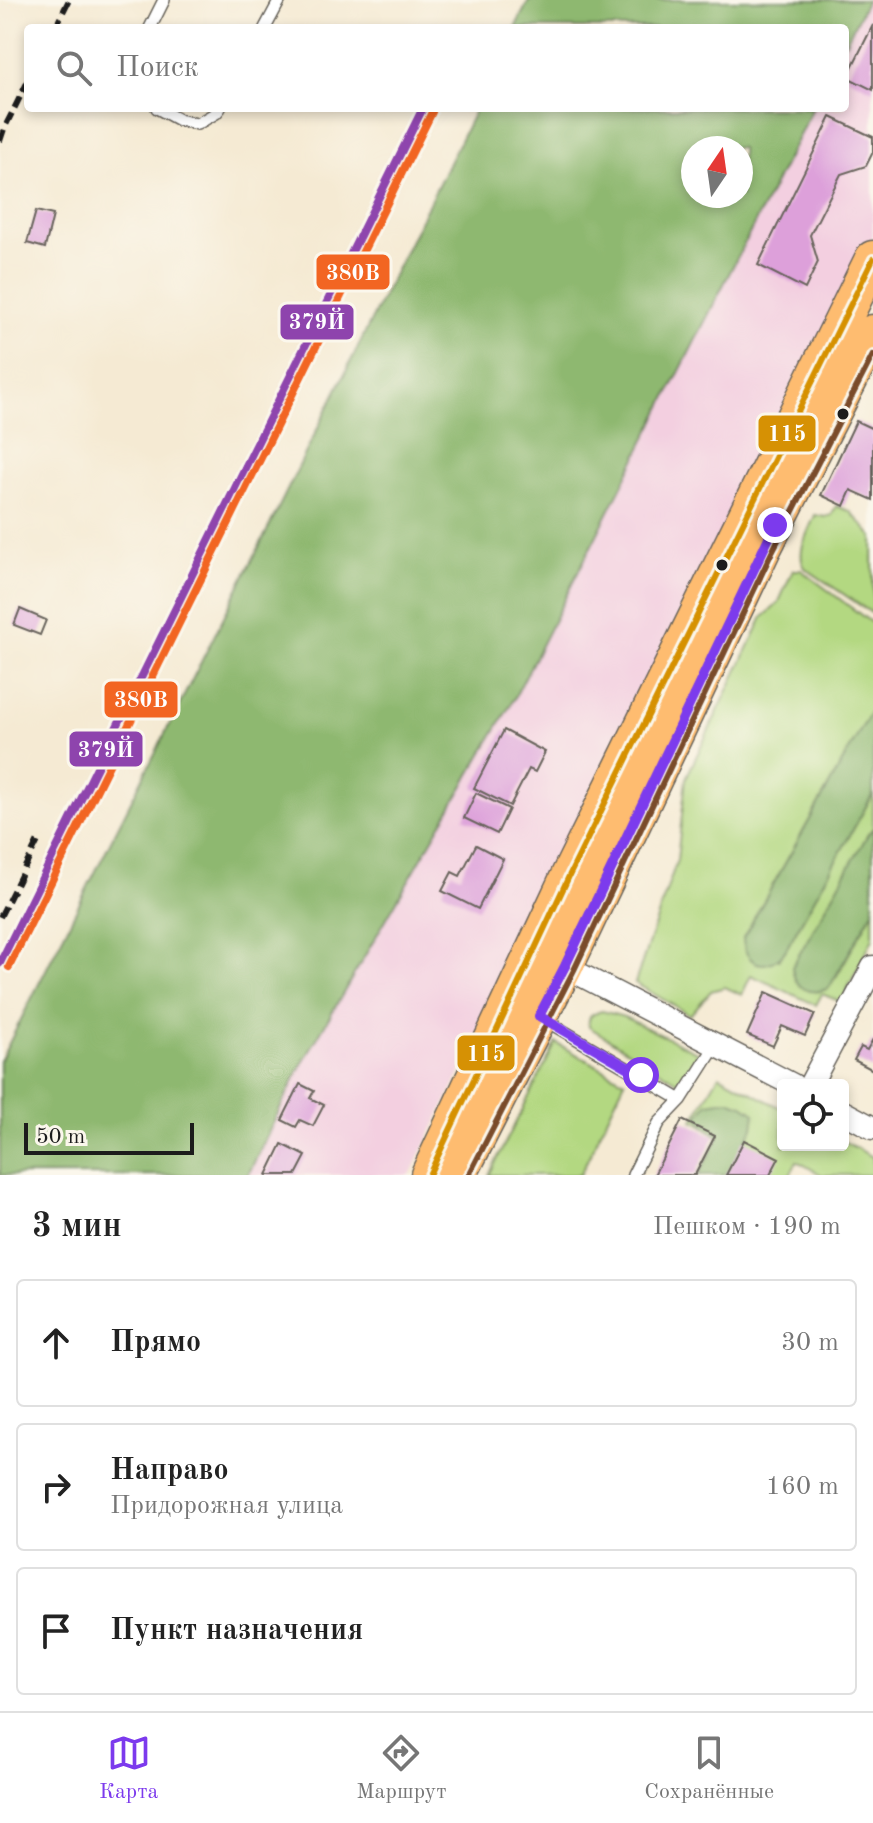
<!DOCTYPE html>
<html lang="ru">
<head>
<meta charset="utf-8">
<style>
  body { margin:0; font-family:"Old Standard TT",serif; background:#f6f6f6; color:#222 }
  .controls { position:absolute; right:24px; bottom:24px; display:grid; overflow:hidden; border-radius:8px; box-shadow:0 4px 12px #0003 }
  .controls button { width:72px; height:72px; display:grid; place-items:center; padding:0; border:0; border-bottom:2px solid #e0e0e0; background:#fff; color:#222; font:40px sans-serif }
  .compass { position:absolute; left:681px; top:136px; width:72px; height:72px; border-radius:50%; background:#fff; box-shadow:0 4px 12px #0003; rotate:13deg }
  .scale { position:absolute; left:24px; bottom:20px; width:170px; box-sizing:border-box; padding-left:8px; border:4px solid #1c1c1c; border-top:0; font-size:22px; line-height:28px; white-space:nowrap; color:#1c1c1c; -webkit-text-stroke:6px #fbf7ec; paint-order:stroke }
  .stop { position:absolute; width:24px; height:24px; margin:-18px; border:6px solid #7c3aed; border-radius:50%; background:#fff }
  .stop.end { background:#7c3aed; border-color:#fff; box-shadow:0 2px 8px #0008 }
  .list { margin:0; padding:0; list-style:none }
  h2 { display:flex; justify-content:space-between; align-items:center; height:104px; margin:0; padding:0 32px; font-size:34px }
  h2 small { font-size:26px; font-weight:400; color:#767676 }
  .list li { display:grid; grid-template-columns:52px 1fr auto; gap:24px; align-items:center; box-sizing:border-box; height:128px; margin:0 16px 16px; padding:0 16px; border:2px solid #e0e0e0; border-radius:8px }
  .list b { display:block; font-size:30px; white-space:nowrap }
  .list p { margin:0; font-size:26px; white-space:nowrap; color:#767676 }
  .list em { font-size:26px; font-style:normal; color:#767676 }
  .icon { flex:none; width:44px; height:44px; fill:none; stroke:currentColor; stroke-width:2; stroke-linecap:round; stroke-linejoin:round }
  .map { position:relative; flex:none; width:873px; height:1175px; overflow:hidden }
  .search { position:absolute; background:#fff; box-shadow:0 4px 12px #0003; left:24px; right:24px; top:24px; height:88px; display:flex; align-items:center; gap:20px; box-sizing:border-box; padding:0 28px; border-radius:8px; color:#767676; font-size:30px }
  .sheet { height:536px; background:#fff }
  nav { display:flex; justify-content:space-around; align-items:center; box-sizing:border-box; height:112px; border-top:2px solid #e0e0e0; background:#fff; font-size:22px; color:#767676 }
  nav a { display:grid; justify-items:center; gap:4px }
  nav .on { color:#7c3aed }
  .map>svg:first-child { display:block }
</style>
</head>
<body>
<div class="map">
<svg width="873" height="1175" viewBox="0 0 873 1175">
  <rect width="100%" height="100%" fill="#fbf7ec"/>
  <filter id="ink" filterUnits="userSpaceOnUse"><feTurbulence type="fractalNoise" baseFrequency=".0125" numOctaves="2"/><feDisplacementMap in="SourceGraphic" scale="16" xChannelSelector="R" yChannelSelector="G"/><feConvolveMatrix kernelMatrix="1 2 1 2 8 2 1 2 1" color-interpolation-filters="sRGB"/></filter>
  <filter id="wash" filterUnits="userSpaceOnUse"><feTurbulence type="fractalNoise" baseFrequency=".006" numOctaves="4" result="noise"/><feDisplacementMap in="SourceGraphic" scale="32" xChannelSelector="R" yChannelSelector="G"/><feGaussianBlur stdDeviation="1.8" result="paint"/><feColorMatrix in="noise" values="0 0 0 0 0 0 0 0 0 0 0 0 0 0 0 0 0 1.4 0 .05"/><feComposite in="paint" operator="in"/></filter>
  <g filter="url(#wash)">
    <rect width="100%" height="100%" fill="#f5ead3"/>
    <path fill="#f3cfe0" d="M867,0H873V236L410,1175H248L301,1066L515,697L813,108H845V44Z"/>
    <path fill="#b3d881" stroke="#687a4e" stroke-width="2" d="M836,506L850,511L873,537V614L805,568C795,552 809,531 815,515L825,517L832,515Z
      M793,570H801L873,624V708L743,938L779,959L785,951L873,794V828L868,834L835,979L873,911V938L841,1002L822,994L816,1005L751,975L742,995L725,987L711,991L690,1015L635,983L677,860L686,778L763,617L778,604Z
      M602,1011L624,1017L703,1055L680,1083L589,1027C587,1016 592,1014 602,1011Z
      M556,1043L625,1081L580,1175H489Z
      M719,1075L783,1109V1145H843V1141L873,1157V1175H822L797,1161L790,1175H705L725,1137L693,1120Z"/>
    <path fill="#8eb86f" stroke="#556a46" stroke-width="2" fill-rule="evenodd" d="M529,0H867L845,44V28H515Z
      M476,108H813L515,697L301,1066L248,1175H0V1061L265,535ZM741,148V196H693V148Z
      M873,708V794L785,951C768,973 744,966 743,938Z
      M873,828V911L829,988C810,997 794,988 792,967L868,834Z
      M728,1100L743,1105L755,1113L753,1128L727,1175H698L719,1137L704,1126L698,1116L708,1103Z"/>
    <g id="blocks">
      <path fill="#dda0da" d="M873,25V90L847,77Z
        M831,117L873,137V152L866,166L841,174L810,235L818,262L805,289L758,265Z
        M36,211L53,215L45,248L27,243Z
        M856,421L873,429V500L851,490L844,506L821,495Z
        M20,609L46,620L40,635L14,625Z
        M504,730L545,752L535,772L529,769L510,806L474,788Z
        M476,793L509,809L497,834L464,818Z
        M476,845L503,859L478,909L442,891L452,872L460,876Z
        M766,992L815,1014L805,1036L782,1026L773,1046L747,1035Z
        M873,1039V1070L854,1060L861,1047L867,1050Z
        M300,1084L314,1091L310,1098L324,1105L313,1126L300,1120L296,1127L282,1120Z
        M682,1120L715,1136L695,1175H654Z
        M744,1140L779,1158L770,1175H726Z
        M282,1144L306,1156L296,1175H267Z"/>
    </g>
  </g>
  <g filter="url(#ink)">
    <use href="#blocks" fill-opacity="0" stroke="#68645c" stroke-width="2"/>
    <g fill="none" stroke-linecap="round" stroke-linejoin="round">
      <defs>
        <path id="service" d="M150,28L164,0
          M265,28L280,0
          M157,108L179,120L197,124L216,113L220,108
          M543,1019L681,1100L659,1123L633,1175
          M681,1100L716,1045"/>
        <path id="minor" d="M556,962L793,1085
          M810,1085L873,967
          M843,1112L873,1128"/>
        <path id="primary" d="M429,1175L570,874L873,259
          M458,1175L565,966L763,548L873,333"/>
      </defs>
      <use href="#service" stroke="#68645c" stroke-width="14"/>
      <use href="#minor" stroke="#68645c" stroke-width="25"/>
      <use href="#primary" stroke="#68645c" stroke-width="39"/>
      <use href="#service" stroke="#fff" stroke-width="11"/>
      <use href="#minor" stroke="#fff" stroke-width="22"/>
      <use href="#primary" stroke="#febc70" stroke-width="36"/>
      <path stroke="#1c1c1c" stroke-width="6" stroke-dasharray="12 6" stroke-linecap="butt" d="M55,28L69,0
        M0,141L4,129L28,81
        M0,917L38,841"/>
      <defs>
        <path id="bus-1" d="M429,1175L570,874L873,259"/>
        <path id="bus-2" d="M469,1175L574,970L772,552L873,355"/>
      </defs>
      <use href="#bus-1" stroke="#fbf7ec" stroke-width="12"/>
      <use href="#bus-2" stroke="#fbf7ec" stroke-width="12"/>
      <use href="#bus-1" stroke="#d69104" stroke-width="6"/>
      <use href="#bus-2" stroke="#7a4b2a" stroke-width="6"/>
      <defs>
        <path id="rail-1" d="M0,963L423,108"/>
        <path id="rail-2" d="M9,967L432,112"/>
      </defs>
      <use href="#rail-1" stroke="#fbf7ec" stroke-width="14"/>
      <use href="#rail-2" stroke="#fbf7ec" stroke-width="14"/>
      <use href="#rail-1" stroke="#8e44ad" stroke-width="8"/>
      <use href="#rail-2" stroke="#f26522" stroke-width="8"/>
    </g>
  </g>
  <g fill="none" stroke-linecap="round" stroke-linejoin="round" filter="url(#ink)">
    <path stroke="#7c3aed" stroke-width="10" d="M641,1075L539,1016L565,966L775,525"/>
  </g>
  <g fill="#1c1c1c" stroke="#fbf7ec" stroke-width="3">
    <circle cx="843" cy="414" r="7"/>
    <circle cx="722" cy="565" r="7"/>
  </g>
  <g stroke="#fbf7ec" stroke-width="3">
    <rect x="315" y="253" width="76" height="38" rx="8" fill="#f26522"/>
    <rect x="279" y="303" width="76" height="38" rx="8" fill="#8e44ad"/>
    <rect x="757" y="414" width="60" height="39" rx="8" fill="#d69104"/>
    <rect x="103" y="680" width="76" height="39" rx="8" fill="#f26522"/>
    <rect x="68" y="730" width="76" height="38" rx="8" fill="#8e44ad"/>
    <rect x="456" y="1034" width="60" height="38" rx="8" fill="#d69104"/>
  </g>
  <g font-size="22" text-anchor="middle" font-weight="bold" fill="#fff">
    <text x="353" y="280">380В</text>
    <text x="317" y="329">379Й</text>
    <text x="787" y="441">115</text>
    <text x="141" y="707">380В</text>
    <text x="106" y="757">379Й</text>
    <text x="486" y="1061">115</text>
  </g>
</svg>
<div class="controls">
<button><svg class="icon" aria-label="locate" viewBox="0 0 24 24"><circle cx="12" cy="12" r="6"/><path d="M12 2v4M12 18v4M2 12h4M18 12h4"/></svg></button>
</div>
<svg class="compass" viewBox="-18 -18 36 36"><path d="M0-13l5 13h-10z" fill="#e53935"/><path d="M0 13l5-13h-10z" fill="#767676"/></svg>
<div class="scale">50 m</div>
<div class="stop" style="left:641px;top:1075px"></div>
<div class="stop end" style="left:775px;top:525px"></div>
<div class="search"><svg class="icon" aria-label="search" viewBox="0 0 24 24"><circle cx="10" cy="10" r="6"/><path d="M15 15l6 6"/></svg>Поиск</div>
</div>
<section class="sheet">
<h2>3 мин<small>Пешком · 190 m</small></h2>
<ul class="list">
<li><svg class="icon" aria-label="ahead" viewBox="0 0 24 24"><path d="M12 20V5M6 11l6-6 6 6"/></svg><div><b>Прямо</b></div><em>30 m</em></li>
<li><svg class="icon" aria-label="right" viewBox="0 0 24 24"><path d="M7 20v-9h11M14 6l5 5-5 5"/></svg><div><b>Направо</b><p>Придорожная улица</p></div><em>160 m</em></li>
<li><svg class="icon" aria-label="arrive" viewBox="0 0 24 24"><path d="M6 21V4h12l-3 4 3 4H6"/></svg><div><b>Пункт назначения</b></div></li>
</ul>
</section>
<nav>
<a class="on"><svg class="icon" aria-label="map" viewBox="0 0 24 24"><path d="M3 6l6-2 6 2 6-2v14l-6 2-6-2-6 2zM9 4v14M15 6v14"/></svg>Карта</a>
<a><svg class="icon" aria-label="directions" viewBox="0 0 24 24"><path d="M12 3l9 9-9 9-9-9zM9 14v-3h6M13 9l2 2-2 2"/></svg>Маршрут</a>
<a><svg class="icon" aria-label="saved" viewBox="0 0 24 24"><path d="M7 4h10v16l-5-4-5 4z"/></svg>Сохранённые</a>
</nav>
</body>
</html>
